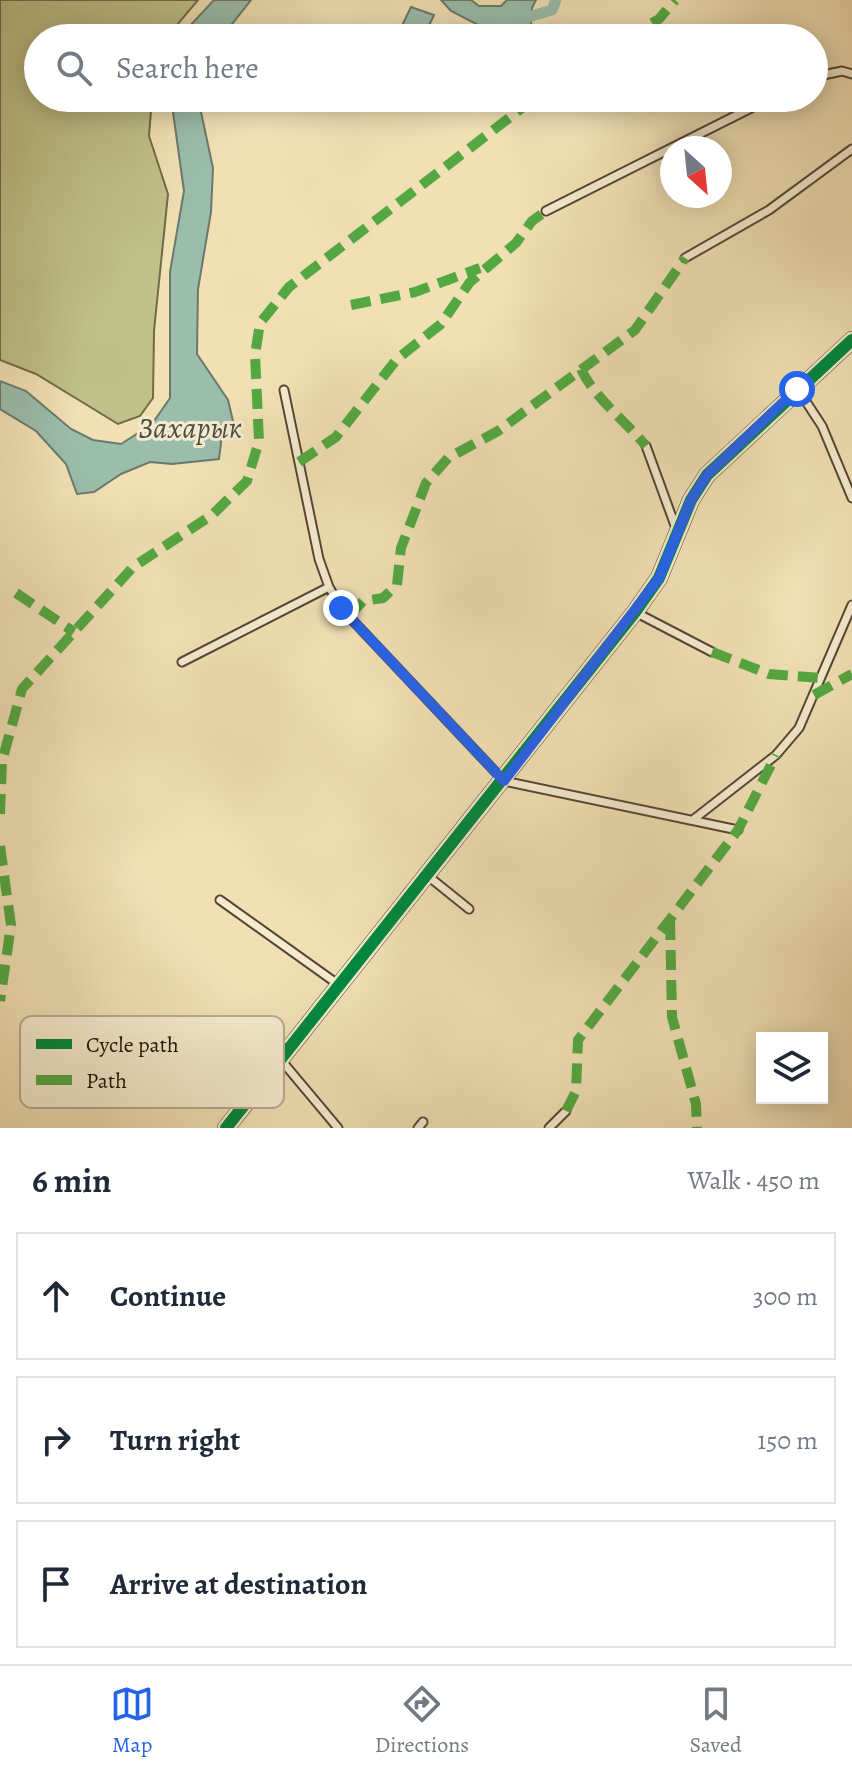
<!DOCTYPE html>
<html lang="en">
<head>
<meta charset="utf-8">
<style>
  body { margin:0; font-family:Alegreya,serif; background:#f2f2f3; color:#1f2937 }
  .controls { position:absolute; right:24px; bottom:24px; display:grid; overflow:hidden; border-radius:0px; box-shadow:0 4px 20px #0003 }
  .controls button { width:72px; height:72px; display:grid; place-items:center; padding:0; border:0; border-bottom:2px solid #e0e1e3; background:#fff; color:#1f2937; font:40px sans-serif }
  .compass { position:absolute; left:660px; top:136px; width:72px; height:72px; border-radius:50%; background:#fff; box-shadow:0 4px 20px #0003; rotate:153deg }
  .stop { position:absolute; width:24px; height:24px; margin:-18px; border:6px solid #2563eb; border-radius:50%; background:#fff }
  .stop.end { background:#2563eb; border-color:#fff; box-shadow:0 2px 8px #0008 }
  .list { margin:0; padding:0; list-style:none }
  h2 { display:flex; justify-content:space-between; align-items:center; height:104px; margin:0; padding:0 32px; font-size:34px }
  h2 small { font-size:26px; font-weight:400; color:#747a83 }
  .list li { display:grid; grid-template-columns:52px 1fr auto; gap:24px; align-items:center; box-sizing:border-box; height:128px; margin:0 16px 16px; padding:0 16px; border:2px solid #e0e1e3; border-radius:0px }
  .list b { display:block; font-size:30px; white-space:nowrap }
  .list em { font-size:26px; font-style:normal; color:#747a83 }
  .icon { flex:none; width:44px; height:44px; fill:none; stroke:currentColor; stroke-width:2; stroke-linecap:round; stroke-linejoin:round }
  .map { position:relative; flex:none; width:852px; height:1128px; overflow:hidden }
  .search { position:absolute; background:#fff; box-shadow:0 4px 20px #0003; left:24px; right:24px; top:24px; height:88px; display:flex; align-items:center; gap:20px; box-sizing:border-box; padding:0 28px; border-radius:44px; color:#747a83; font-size:30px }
  .sheet { height:536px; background:#fff }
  nav { display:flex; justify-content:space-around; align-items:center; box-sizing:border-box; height:112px; border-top:2px solid #e0e1e3; background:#fff; font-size:22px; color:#747a83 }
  nav a { display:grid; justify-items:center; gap:4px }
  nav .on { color:#2563eb }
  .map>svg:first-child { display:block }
</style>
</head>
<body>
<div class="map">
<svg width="852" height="1128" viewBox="0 0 852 1128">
  <rect width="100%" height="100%" fill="#f0e0b4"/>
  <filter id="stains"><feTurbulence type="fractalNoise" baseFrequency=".0025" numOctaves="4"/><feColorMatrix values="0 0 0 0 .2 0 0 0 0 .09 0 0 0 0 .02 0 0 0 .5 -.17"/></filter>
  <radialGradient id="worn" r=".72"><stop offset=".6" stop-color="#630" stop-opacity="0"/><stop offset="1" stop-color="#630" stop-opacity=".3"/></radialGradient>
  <path fill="#c0c189" stroke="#716a4a" stroke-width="2" d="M0,0H198L166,38H38V98H152L149,136L168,194L154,331L153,398L140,416L118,424L36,374L0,360Z"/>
  <path fill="#9abdac" stroke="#6a796c" stroke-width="2" d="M214,0H251L221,38H182L185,31Z
    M441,0H471L479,6H501L507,0H536L532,8L531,26L486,29L451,11Z
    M411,7L434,15L423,38H396Z
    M171,98H198L213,168L211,212L198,289L197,354L228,400L233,421L222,435L219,459L172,464L150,462L121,474L94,492L77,494L66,464L36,431L0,409V381L26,391L71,429L93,440L121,444L152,424L170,398V272L184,191Z"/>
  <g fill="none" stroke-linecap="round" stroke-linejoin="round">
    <path stroke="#9abdac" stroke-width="11" d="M518,20L552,10L556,0"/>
    <defs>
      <path id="lane" d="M814,77L842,71L852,74
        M546,211L771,98
        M685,258L769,210L852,149
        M284,390L319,559L329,587L341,608L504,781L738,830
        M799,391L822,426L852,498
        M646,446L677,531
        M635,612L712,652
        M182,662L329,587
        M694,819L776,755L799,728L852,605
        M428,876L469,909
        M220,900L339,985
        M281,1060L338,1128
        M418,1128L423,1122
        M549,1128L566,1111"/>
      <path id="street" d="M226,1128L635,612L659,578L691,500L707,475L852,340"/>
    </defs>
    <use href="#lane" stroke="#564635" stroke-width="11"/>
    <use href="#street" stroke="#564635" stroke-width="18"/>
    <use href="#lane" stroke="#f5ebce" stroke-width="7"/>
    <use href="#street" stroke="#f5ebce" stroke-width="14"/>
    <path stroke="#53a841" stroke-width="10" stroke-dasharray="20 10" stroke-linecap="butt" d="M626,38L659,19L675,0
      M351,305L415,292L480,268
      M581,369C593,396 626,422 646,446
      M299,462L336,437L397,359L441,324L470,282L516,243L532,221L546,211
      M16,593L74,632
      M349,616L363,601L383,598L397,585L401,548L426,483L448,458L498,431L635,330L685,258
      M712,652L769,674L821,678
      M814,695L852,674
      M0,814L2,761L22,689L133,567L212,515L247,481L259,441L255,355L260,323L289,287L535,98
      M0,846L11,925L0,1001
      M670,920L672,1017L696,1104L697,1128
      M566,1111L576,1091L578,1040L738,830L776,755"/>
    <defs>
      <path id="cycleway" d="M226,1128L635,612L659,578L691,500L707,475L852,340"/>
    </defs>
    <use href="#cycleway" stroke="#f5ebce" stroke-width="17"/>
    <use href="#cycleway" stroke="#00873e" stroke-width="12"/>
  </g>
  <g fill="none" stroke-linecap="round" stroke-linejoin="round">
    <path stroke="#2563eb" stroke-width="10" d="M341,608L504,781L659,578L691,500L707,475L797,389"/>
  </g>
  <g text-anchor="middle" stroke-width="6" stroke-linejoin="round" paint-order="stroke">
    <g font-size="30" font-style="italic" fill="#4c4e43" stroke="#f5ebce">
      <text x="190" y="438">Захарык</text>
    </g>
  </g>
  <rect x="20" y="1016" width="264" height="92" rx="12" fill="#f5ebce" stroke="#b6aa94" stroke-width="2"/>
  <rect x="36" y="1039" width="36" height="10" fill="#00873e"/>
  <rect x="36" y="1075" width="36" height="10" fill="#53a841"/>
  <g font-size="22" fill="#22130b">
    <text x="86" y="1052">Cycle path</text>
    <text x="86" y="1088">Path</text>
  </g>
  <rect width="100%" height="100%" filter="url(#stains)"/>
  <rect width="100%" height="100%" fill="url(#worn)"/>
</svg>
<div class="controls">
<button><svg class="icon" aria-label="layers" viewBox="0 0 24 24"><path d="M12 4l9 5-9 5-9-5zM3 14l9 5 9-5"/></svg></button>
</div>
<svg class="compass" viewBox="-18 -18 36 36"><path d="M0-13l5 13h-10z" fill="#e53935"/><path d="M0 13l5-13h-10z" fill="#747a83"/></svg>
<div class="stop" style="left:797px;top:389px"></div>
<div class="stop end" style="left:341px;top:608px"></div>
<div class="search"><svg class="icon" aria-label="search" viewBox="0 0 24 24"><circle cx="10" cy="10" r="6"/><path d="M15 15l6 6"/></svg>Search here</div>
</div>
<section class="sheet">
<h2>6 min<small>Walk · 450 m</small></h2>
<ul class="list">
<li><svg class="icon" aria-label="ahead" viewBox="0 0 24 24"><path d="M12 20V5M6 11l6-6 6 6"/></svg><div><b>Continue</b></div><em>300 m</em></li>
<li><svg class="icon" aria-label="right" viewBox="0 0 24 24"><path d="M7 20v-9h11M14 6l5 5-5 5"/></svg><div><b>Turn right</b></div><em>150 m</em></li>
<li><svg class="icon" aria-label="arrive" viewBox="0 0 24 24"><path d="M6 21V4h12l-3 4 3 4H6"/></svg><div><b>Arrive at destination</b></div></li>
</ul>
</section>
<nav>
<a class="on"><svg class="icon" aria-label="map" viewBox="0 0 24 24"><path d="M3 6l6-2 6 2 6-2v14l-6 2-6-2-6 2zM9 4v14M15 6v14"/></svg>Map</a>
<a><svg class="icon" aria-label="directions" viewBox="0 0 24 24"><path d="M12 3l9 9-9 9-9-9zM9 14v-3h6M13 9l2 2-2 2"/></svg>Directions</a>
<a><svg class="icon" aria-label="saved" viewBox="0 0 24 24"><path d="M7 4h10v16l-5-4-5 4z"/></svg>Saved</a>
</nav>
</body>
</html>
